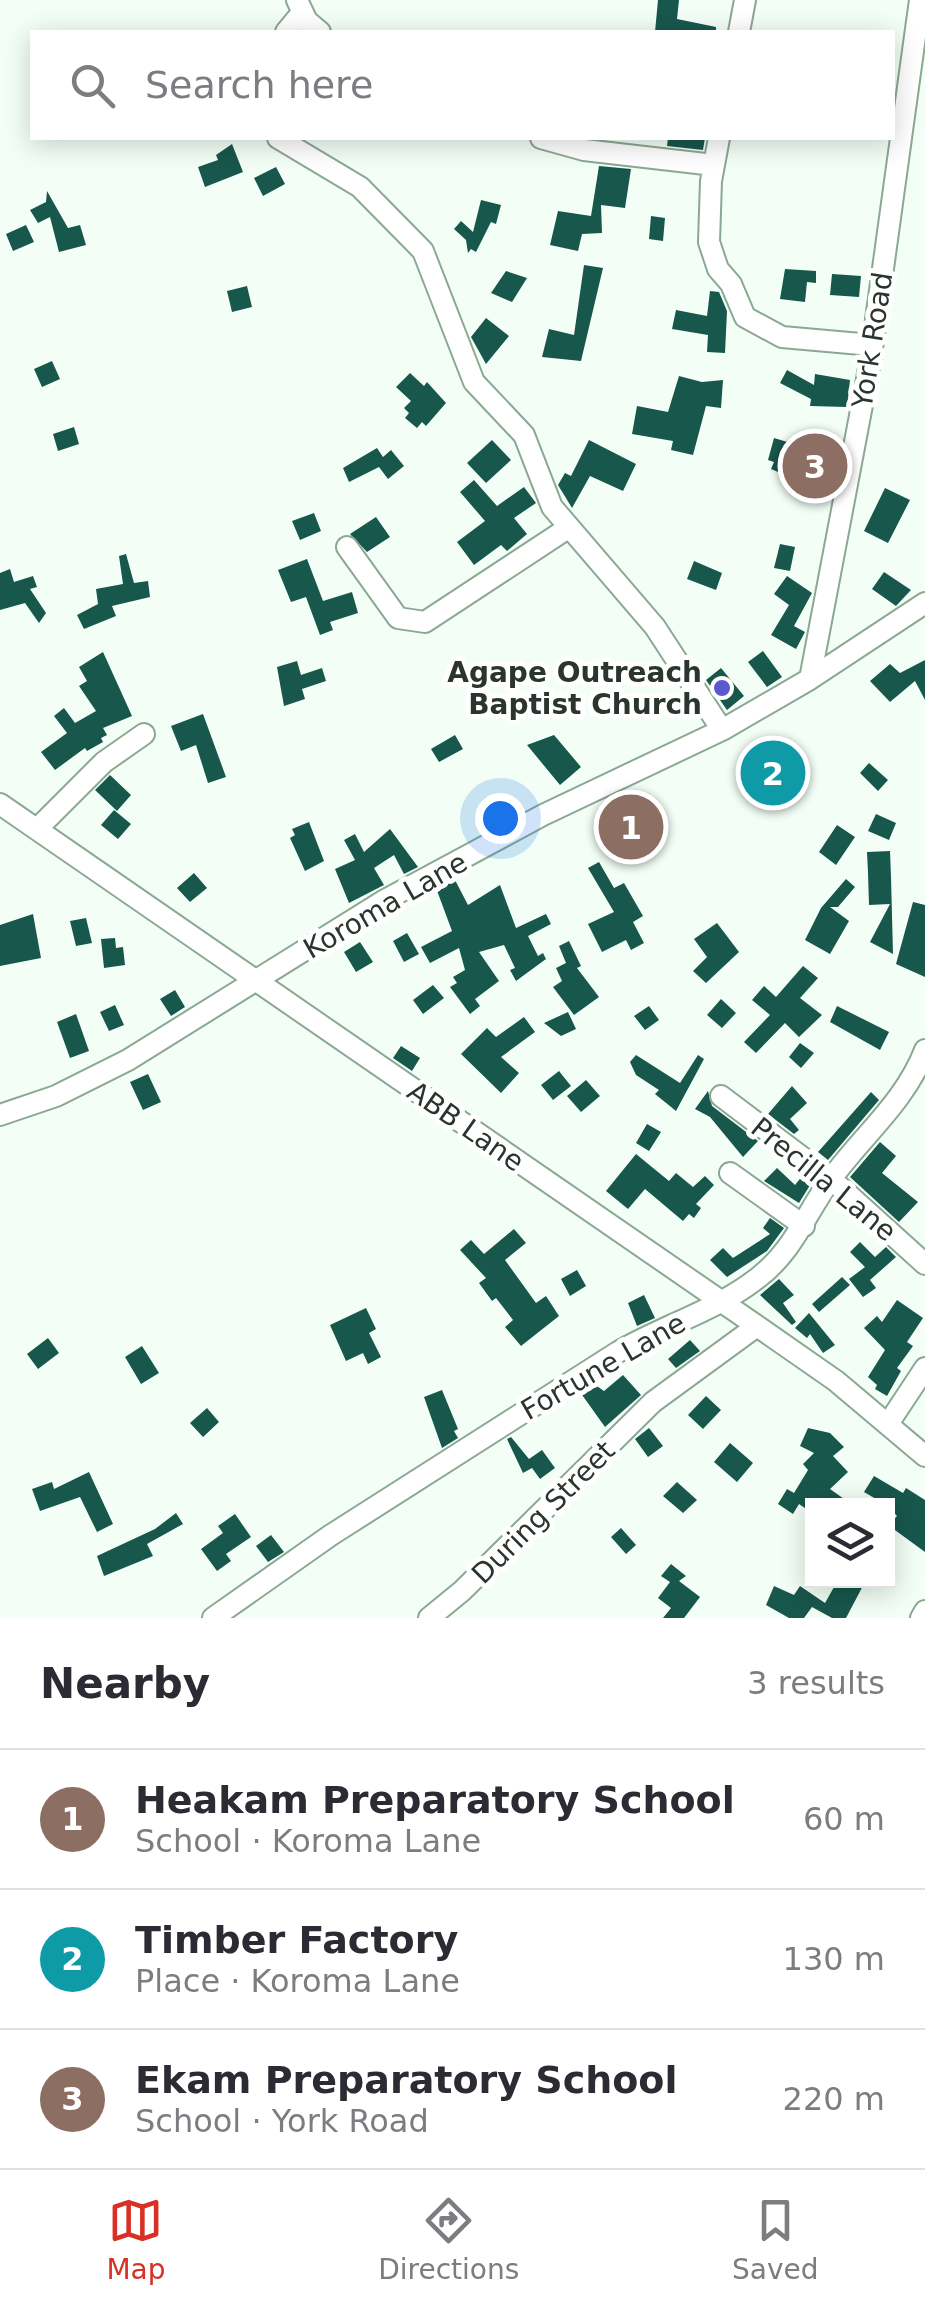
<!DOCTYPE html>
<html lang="en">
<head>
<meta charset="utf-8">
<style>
  body { margin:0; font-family:"DejaVu Sans",sans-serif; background:#f7f7f7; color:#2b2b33 }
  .controls { position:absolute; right:30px; bottom:30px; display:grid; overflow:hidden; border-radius:0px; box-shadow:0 5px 25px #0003 }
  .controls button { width:90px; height:90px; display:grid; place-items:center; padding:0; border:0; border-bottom:2px solid #e1e1e2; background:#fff; color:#2b2b33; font:50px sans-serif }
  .you { position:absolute; left:500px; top:818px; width:35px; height:35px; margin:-25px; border:8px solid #fff; border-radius:50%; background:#1a73e8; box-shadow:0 0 0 15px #1a73e833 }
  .badge { display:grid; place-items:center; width:65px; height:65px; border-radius:50%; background:#d93025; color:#fff; font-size:32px; font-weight:700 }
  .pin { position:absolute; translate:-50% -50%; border:5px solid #fff; box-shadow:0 2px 10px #0006 }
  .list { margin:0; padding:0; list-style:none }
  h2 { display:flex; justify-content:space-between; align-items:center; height:130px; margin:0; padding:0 40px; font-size:42px }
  h2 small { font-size:32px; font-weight:400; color:#7c7c81 }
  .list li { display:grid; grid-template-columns:65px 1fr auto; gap:30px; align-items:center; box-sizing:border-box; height:140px; padding:0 40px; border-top:2px solid #e1e1e2 }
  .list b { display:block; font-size:38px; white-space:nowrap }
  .list p { margin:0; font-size:32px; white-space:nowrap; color:#7c7c81 }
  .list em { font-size:32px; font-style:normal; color:#7c7c81 }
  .icon { flex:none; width:55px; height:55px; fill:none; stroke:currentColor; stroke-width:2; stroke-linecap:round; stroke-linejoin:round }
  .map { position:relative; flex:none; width:925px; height:1618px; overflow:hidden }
  .search { position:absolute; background:#fff; box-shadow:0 5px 25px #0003; left:30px; right:30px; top:30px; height:110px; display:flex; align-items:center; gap:25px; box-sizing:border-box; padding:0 35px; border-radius:0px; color:#7c7c81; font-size:38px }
  .sheet { height:550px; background:#fff }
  nav { display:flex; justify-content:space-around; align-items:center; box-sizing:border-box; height:140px; border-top:2px solid #e1e1e2; background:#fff; font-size:28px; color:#7c7c81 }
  nav a { display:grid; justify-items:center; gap:5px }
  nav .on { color:#d93025 }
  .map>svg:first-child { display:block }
</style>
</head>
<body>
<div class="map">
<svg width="925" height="1618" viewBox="0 0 925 1618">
  <rect width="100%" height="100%" fill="#f3fff6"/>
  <path fill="#18574c" d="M658,0H679L677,19L716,27V32H655Z
    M668,138H705L703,150L667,146Z
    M232,144L243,172L205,187L198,167L218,160L216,155Z
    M599,166L631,169L625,208L601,205L602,233L582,234L578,251L550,245L558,211L591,216Z
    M276,167L285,184L263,196L254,178Z
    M47,191L68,228L80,225L86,245L59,252L50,217L38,223L30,210L46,202Z
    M481,200L501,205L496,224L491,222L476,252L471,249L468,253L466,240L454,229L461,221L473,232Z
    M651,216L665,218L663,241L649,239Z
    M26,225L34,242L13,251L6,234Z
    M584,265L603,268L581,361L542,357L549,329L574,335Z
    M785,269L816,271V283L807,282L805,302L780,299Z
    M506,271L527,278L512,302L491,293Z
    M832,274L861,276L859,297L830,295Z
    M247,286L252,307L232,312L227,291Z
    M710,291L719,292L727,311L725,353L707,352L708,335L672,329L676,310L707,316Z
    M486,318L509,336L486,364L471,337Z
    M52,361L60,379L42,387L34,369Z
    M787,370L814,385L815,374L850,380L847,407L810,406L811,399L780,383Z
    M410,373L424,386L427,382L446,403L426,426L422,422L417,428L405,418L409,413L404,408L411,401L396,387Z
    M679,376L702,382L723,380L721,408L706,406L693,455L671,450L673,441L632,434L637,406L668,412Z
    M74,427L79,444L58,451L53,434Z
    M774,438L794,444L783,474L771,469L774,462L768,460Z
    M492,440L511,460L486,483L467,463Z
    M589,440L636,464L623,491L590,476L572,508L558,485L565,473L571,476Z
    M377,448L383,457L391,450L404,466L388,479L379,467L349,482L343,468Z
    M816,455L833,462L825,480L808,473Z
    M474,480L497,506L524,487L536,503L514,518L527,534L507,551L501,545L474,565L457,542L485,521L460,492Z
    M885,488L910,500L888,543L864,531Z
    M314,513L321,531L300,540L292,521Z
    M376,517L390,537L367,552L350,534Z
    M780,544L795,547L790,571L774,568Z
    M126,554L134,583L148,581L150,597L112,606L116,616L84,629L77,615L98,604L96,589L123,584L119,556Z
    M307,559L323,601L352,592L358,613L330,622L333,630L320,635L306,597L291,602L278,570Z
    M694,561L722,573L716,590L687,579Z
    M10,569L14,582L33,576L37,587L30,589L46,613L39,623L25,603L0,610V573Z
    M884,572L911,590L896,606L872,589Z
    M787,576L812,593L794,626L805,632L796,649L771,635L789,605L774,594Z
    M763,651L782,677L767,687L748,662Z
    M103,652L132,716L103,728L107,735L101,738L103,742L87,751L85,748L55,770L41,752L67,733L54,716L64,708L75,723L96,711L79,686L87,681L79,667Z
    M925,660V700L915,681L890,702L870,681L890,664L900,673Z
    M297,661L301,675L322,668L326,681L302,689L305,699L284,706L277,667Z
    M721,668L744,696L727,710L706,680Z
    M203,714L226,777L208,783L196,745L181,751L171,726Z
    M455,735L463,749L439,762L431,749Z
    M554,735L581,767L560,785L527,745Z
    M777,760L789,775L770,789L757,771Z
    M869,763L888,780L878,791L860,773Z
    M110,775L131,795L117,811L95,790Z
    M626,807L650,834L637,846L613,819Z
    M114,810L131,824L118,839L101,825Z
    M876,814L896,823L889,840L868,831Z
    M309,822L324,861L305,871L290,838L295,835L292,829Z
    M837,825L855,837L836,865L819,852Z
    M390,829L418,867L404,874L394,855L374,868L384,885L349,903L335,869L355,860L344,840L355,834L364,852Z
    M890,851L891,877L893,954L870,942L890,904L869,905L868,873L867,852Z
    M599,862L614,888L624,883L643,916L633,922L644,943L631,950L626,940L602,952L588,924L614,912L588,868Z
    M194,873L207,888L190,902L177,888Z
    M846,879L855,887L838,907H830L849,921L830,954L805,940L821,908Z
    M455,880L468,905L500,885L516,928L546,914L551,924L528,936L538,956L543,953L546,959L516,981L510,970L515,968L504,945L479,952L499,981L475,999L480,1006L470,1014L450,987L457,983L453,977L465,970L459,948L430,963L421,947L452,931L436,888Z
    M913,902L925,905V977L896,964Z
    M33,914L41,958L0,966V925Z
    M86,918L92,943L76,946L70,921Z
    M717,923L739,952L706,983L693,971L707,957L694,939Z
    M407,933L419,954L404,962L393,941Z
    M115,938L116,948L123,947L125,965L104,968L101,939Z
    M569,941L581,966L577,968L599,997L574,1015L553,987L562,981L556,968L566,963L559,946Z
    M360,942L373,962L356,972L344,952Z
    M803,966L818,978L800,998L822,1015L799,1037L785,1023L756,1053L744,1042L770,1015L752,1000L764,986L776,997Z
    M433,985L444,998L423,1014L413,1000Z
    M175,990L185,1007L171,1016L160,999Z
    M721,999L736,1013L722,1028L707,1015Z
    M115,1005L124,1025L109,1031L100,1012Z
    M649,1006L659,1020L645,1030L634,1016Z
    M837,1006L889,1032L880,1050L830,1022Z
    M568,1012L576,1029L561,1036L544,1023Z
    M76,1014L89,1051L70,1058L57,1022Z
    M524,1017L535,1032L501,1057L519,1073L501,1093L461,1054L487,1028L496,1037Z
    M800,1043L814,1053L801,1068L789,1057Z
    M401,1046L420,1058L412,1071L393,1058Z
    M636,1055L680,1083L698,1055L704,1059L676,1111L655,1094L659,1090L636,1075L630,1062Z
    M559,1071L571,1086L553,1100L541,1085Z
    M148,1074L161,1102L143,1110L130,1082Z
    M586,1080L600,1096L581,1112L567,1096Z
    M792,1086L807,1103L790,1119L799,1130L794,1134L768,1114Z
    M708,1091L712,1106L758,1141L743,1157L710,1117L695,1109Z
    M871,1092L879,1100L828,1160L818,1152Z
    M647,1124L661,1132L649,1151L636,1143Z
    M880,1142L896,1156L882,1173L918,1202L899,1222L850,1177Z
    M636,1154L669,1181L676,1173L693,1187L705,1176L714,1185L696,1204L701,1208L694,1218L689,1214L683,1221L645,1189L628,1209L606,1191Z
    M777,1168L795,1185L803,1175L812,1182L799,1203L764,1181Z
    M770,1218L784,1228L767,1251L727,1277L710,1260L723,1248L733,1258L770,1234L763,1228Z
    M514,1229L526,1243L505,1260L536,1303L546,1296L559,1316L521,1346L505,1327L513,1320L496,1298L492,1301L479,1283L486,1278L460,1250L471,1240L484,1254Z
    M860,1242L875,1257L886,1247L896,1257L870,1280L876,1288L863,1297L849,1279L865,1267L850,1252Z
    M577,1270L586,1286L570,1296L561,1279Z
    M842,1277L850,1285L819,1312L812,1304Z
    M779,1279L794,1295L783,1303L796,1322L792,1325L760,1295Z
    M644,1295L655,1318L637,1326L628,1303Z
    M897,1300L923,1318L907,1342L913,1346L897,1368L901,1371L887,1396L875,1389L877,1385L868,1377L885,1350L864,1328L877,1316L882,1322Z
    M366,1308L376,1329L369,1333L381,1357L368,1364L363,1353L346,1361L330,1325Z
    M809,1313L835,1345L823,1353L810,1334L807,1338L795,1328Z
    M48,1338L59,1353L38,1369L27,1354Z
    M690,1340L700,1351L676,1368L668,1359Z
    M142,1346L159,1373L141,1384L125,1357Z
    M623,1375L641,1395L605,1427L580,1392L594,1384L604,1391Z
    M442,1390L458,1429L454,1431L458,1438L442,1448L424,1397Z
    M706,1396L721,1410L703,1429L688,1415Z
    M207,1408L219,1422L203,1437L190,1423Z
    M649,1428L663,1446L648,1457L635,1439Z
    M808,1428L830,1433L844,1447L833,1456L848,1472L830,1489L854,1506H812V1513L799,1504L793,1514L778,1504L787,1489L794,1493L808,1470L803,1464L814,1453L800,1446Z
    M511,1437L529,1459L542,1450L555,1468L540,1479L532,1468L523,1473L507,1439Z
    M730,1443L753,1463L737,1482L714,1462Z
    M89,1472L113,1524L97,1532L80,1497L40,1511L32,1489L52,1482L54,1489Z
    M874,1476L903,1493L906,1488L925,1500V1552L888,1525L897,1516L888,1506L864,1492Z
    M677,1482L697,1500L683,1513L663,1496Z
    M176,1513L183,1524L147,1544L153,1556L104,1576L97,1556L155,1529Z
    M235,1514L251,1537L226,1554L231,1561L217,1571L201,1549L223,1533L218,1526Z
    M621,1528L636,1545L626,1554L611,1537Z
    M271,1535L284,1552L268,1562L256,1546Z
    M671,1564L686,1576L679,1581L700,1597L684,1618H663L671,1608L658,1598L670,1582L661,1576Z
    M838,1580H866L846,1618H832L812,1607L804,1618H789L766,1605L774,1586L794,1595L800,1586L825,1603Z"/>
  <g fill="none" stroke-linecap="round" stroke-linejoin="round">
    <defs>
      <path id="minor" d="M297,0L307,21L320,32
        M286,32L301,14
        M739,32L745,0
        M278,138L360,187L423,251L474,382L524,435L552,507L655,627L722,730
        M541,138L584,150L714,165
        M719,138L711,181L709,242L718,269L731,284L745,317L782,337L872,345
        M347,547L398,618L425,622L568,528
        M810,679L870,363L920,0
        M0,804L757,1326L836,1381L925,1456
        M38,828L104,762L144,734
        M721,1096L831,1179L925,1264
        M0,1115L56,1096L128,1060L385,900L543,815L722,730L810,679L925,603
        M730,1173L804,1226
        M888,1424L925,1368
        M213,1618L331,1535L618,1352C664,1325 718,1310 759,1277C794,1250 806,1213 831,1179C863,1135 905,1102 925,1050
        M429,1618L462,1591L653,1402L757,1326
        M921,1618L925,1611"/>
    </defs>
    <use href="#minor" stroke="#8ba893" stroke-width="24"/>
    <use href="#minor" stroke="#fff" stroke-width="20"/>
  </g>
  <circle fill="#5c58d0" stroke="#fff" stroke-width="4" cx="722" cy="688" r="10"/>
  <g text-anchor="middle" stroke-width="10" stroke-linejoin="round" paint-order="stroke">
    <g font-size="28" fill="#2a362d" stroke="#fff">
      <text transform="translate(872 340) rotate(-81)" y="10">York Road</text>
      <text transform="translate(385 905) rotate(-30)" y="10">Koroma Lane</text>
      <text transform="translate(466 1126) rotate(35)" y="10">ABB Lane</text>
      <text transform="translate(824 1179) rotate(39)" y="10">Precilla Lane</text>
      <text transform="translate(603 1366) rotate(-30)" y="10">Fortune Lane</text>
      <text transform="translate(543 1512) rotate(-45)" y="10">During Street</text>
    </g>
    <g font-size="28" font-weight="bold" fill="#2a362d" stroke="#fff" text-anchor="end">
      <text x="702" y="682">Agape Outreach<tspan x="702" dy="32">Baptist Church</tspan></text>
    </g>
  </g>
</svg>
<div class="controls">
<button><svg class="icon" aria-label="layers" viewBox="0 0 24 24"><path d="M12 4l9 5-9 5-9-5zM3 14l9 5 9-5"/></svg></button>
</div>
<div class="you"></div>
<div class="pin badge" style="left:631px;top:827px;background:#8d6e63">1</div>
<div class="pin badge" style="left:773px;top:773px;background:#0f9aa8">2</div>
<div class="pin badge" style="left:815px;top:466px;background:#8d6e63">3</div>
<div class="search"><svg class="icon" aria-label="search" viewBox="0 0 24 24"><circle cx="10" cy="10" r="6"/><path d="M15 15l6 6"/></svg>Search here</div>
</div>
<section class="sheet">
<h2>Nearby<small>3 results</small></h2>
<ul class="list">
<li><span class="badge" style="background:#8d6e63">1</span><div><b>Heakam Preparatory School</b><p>School · Koroma Lane</p></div><em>60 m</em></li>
<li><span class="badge" style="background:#0f9aa8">2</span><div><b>Timber Factory</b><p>Place · Koroma Lane</p></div><em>130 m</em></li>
<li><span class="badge" style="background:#8d6e63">3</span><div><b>Ekam Preparatory School</b><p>School · York Road</p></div><em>220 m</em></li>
</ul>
</section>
<nav>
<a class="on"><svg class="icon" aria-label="map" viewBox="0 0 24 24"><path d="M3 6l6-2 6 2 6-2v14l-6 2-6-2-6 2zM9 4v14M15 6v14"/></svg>Map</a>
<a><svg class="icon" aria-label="directions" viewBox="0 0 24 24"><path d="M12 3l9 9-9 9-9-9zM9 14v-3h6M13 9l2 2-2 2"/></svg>Directions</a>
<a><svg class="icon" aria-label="saved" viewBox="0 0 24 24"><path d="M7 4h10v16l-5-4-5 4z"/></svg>Saved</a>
</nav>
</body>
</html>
